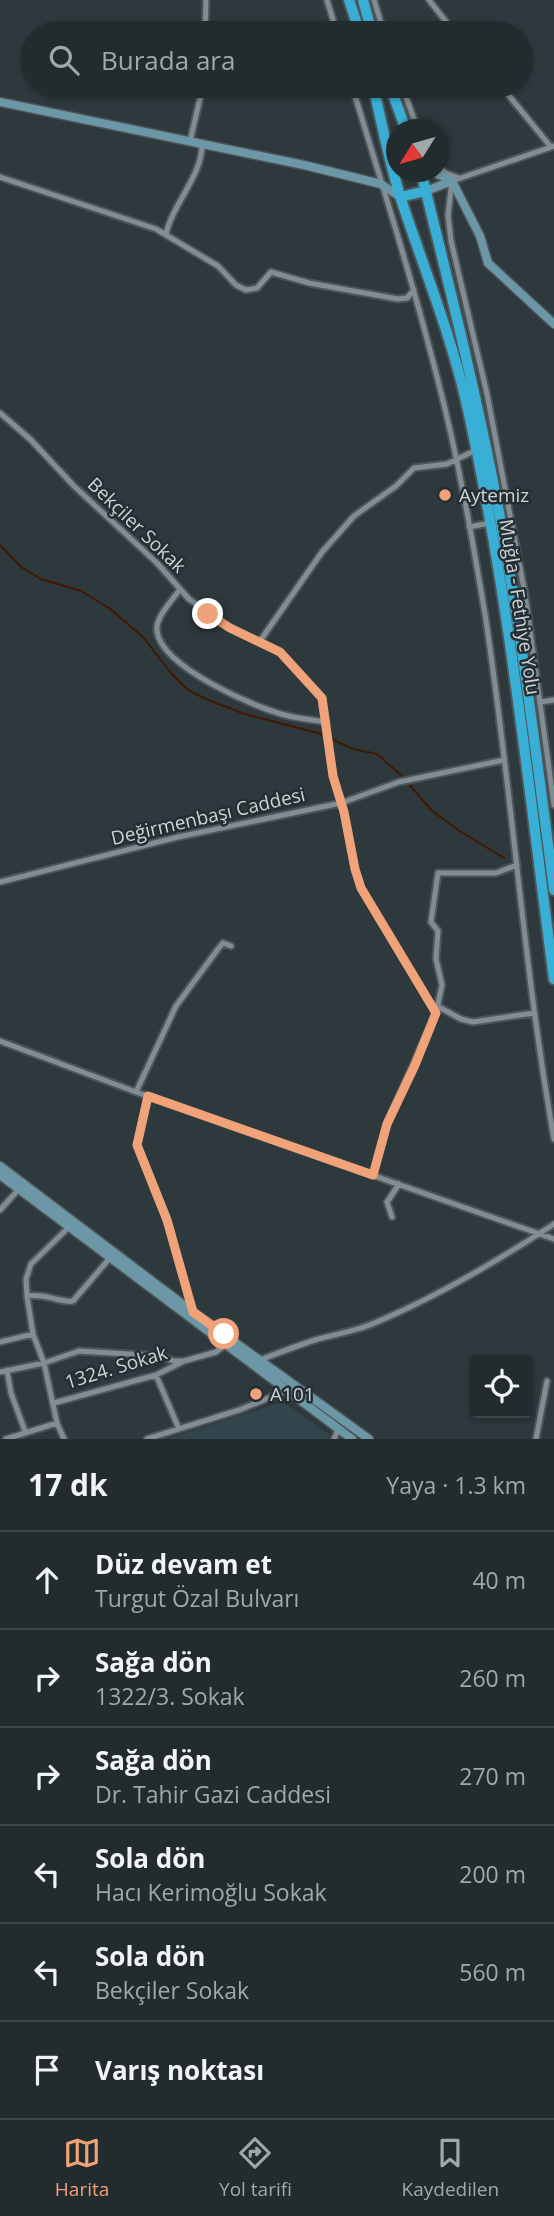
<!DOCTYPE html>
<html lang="tr">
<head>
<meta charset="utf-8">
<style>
  body { margin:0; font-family:"Open Sans",sans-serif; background:#2e373a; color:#f1f3f6 }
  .controls { position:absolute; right:21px; bottom:21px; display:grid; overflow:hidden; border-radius:7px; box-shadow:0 2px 5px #0004 }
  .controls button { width:63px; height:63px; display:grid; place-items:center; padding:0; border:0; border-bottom:2px solid #3f474a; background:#222b2e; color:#f1f3f6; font:35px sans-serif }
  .compass { position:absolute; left:386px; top:119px; width:63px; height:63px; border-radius:50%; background:#222b2e; box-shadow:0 2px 5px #0004; rotate:233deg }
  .stop { position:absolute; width:21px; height:21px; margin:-16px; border:5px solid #f0a279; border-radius:50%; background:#fff }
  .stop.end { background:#f0a279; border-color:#fff; box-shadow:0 2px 7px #0008 }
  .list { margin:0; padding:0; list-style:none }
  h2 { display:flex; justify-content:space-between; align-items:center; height:91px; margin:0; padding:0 28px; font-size:30px }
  h2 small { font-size:23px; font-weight:400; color:#a2a7aa }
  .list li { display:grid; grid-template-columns:46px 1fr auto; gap:21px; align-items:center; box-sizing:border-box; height:98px; padding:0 28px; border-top:2px solid #3f474a }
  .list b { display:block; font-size:26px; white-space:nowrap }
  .list p { margin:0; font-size:23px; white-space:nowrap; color:#a2a7aa }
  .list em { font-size:23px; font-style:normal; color:#a2a7aa }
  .icon { flex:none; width:38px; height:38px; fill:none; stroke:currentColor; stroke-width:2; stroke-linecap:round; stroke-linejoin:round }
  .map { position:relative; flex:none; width:554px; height:1439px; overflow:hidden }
  .search { position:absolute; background:#222b2e; box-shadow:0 2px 5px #0004; left:21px; right:21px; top:21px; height:77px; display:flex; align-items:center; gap:18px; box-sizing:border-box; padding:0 24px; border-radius:38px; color:#a2a7aa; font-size:26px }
  .sheet { height:679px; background:#222b2e }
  nav { display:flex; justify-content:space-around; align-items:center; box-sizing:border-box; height:98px; border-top:2px solid #3f474a; background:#222b2e; font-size:19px; color:#a2a7aa }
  nav a { display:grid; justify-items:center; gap:4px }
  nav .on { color:#f0a279 }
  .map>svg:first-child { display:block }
</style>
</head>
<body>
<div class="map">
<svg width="554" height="1439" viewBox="0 0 554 1439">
  <rect width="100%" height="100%" fill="#2e393d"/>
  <path fill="#33454c" d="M283,1402L330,1435L328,1439H167Z"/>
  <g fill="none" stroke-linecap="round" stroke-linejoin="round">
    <path stroke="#411900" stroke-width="2" d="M0,545L21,567L41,579L81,591L109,608L143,637L171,673L188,690L208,700L245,714L325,735
      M330,738L353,749L377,754L403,777L431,810L458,830L504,858"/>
    <defs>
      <path id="street" d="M327,0L337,33
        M374,0L384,33
        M429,0L455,33
        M205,33L206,0
        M352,86C382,184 413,282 438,381C458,457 472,537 485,614C512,789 523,965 554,1139
        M402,86L418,130
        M501,86L551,147
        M190,141L203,86
        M554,146L452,181L448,215L451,241L487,394L525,594L554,805
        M438,166L445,173L459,178
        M0,177L156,229L218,266L236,285L246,290L257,288L271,272L309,283L398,299L407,298L414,290
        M166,235C171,206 203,175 202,144
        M0,413L31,440L74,486L157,563L189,599L230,628L280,652L322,698L333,776L344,812L355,869L361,888L436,1013
        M469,527L490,523
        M180,589C173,600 155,617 157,631C161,667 257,709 289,716C301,719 314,720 326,722
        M260,641L322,552L354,516L396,486L414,468L447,464L476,450
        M540,702L554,700
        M0,882L178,837L341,803L399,782L504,760
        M437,1006L461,1019L473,1022L534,1013
        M0,1041L136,1092L554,1239
        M136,1092L176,1006L218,949L223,943L231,946
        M148,1096L137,1145L167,1220L193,1312
        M373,1175L387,1124L436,1013L442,985L436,959L438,931L431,922L438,873H496L517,865
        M0,1210L19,1189
        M392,1217L387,1202L399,1184
        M27,1296L26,1279L31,1264L69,1227
        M0,1342L33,1334
        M260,1360C278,1353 296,1346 315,1340C334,1334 353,1332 372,1324C435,1298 496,1262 554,1224
        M7,1370L11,1393L25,1431
        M0,1372L44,1363L79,1351L161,1356L173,1361H184
        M156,1375L179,1429
        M54,1403L156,1375L184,1361L216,1352L225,1345
        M6,1439L57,1423
        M64,1439L57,1423L44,1363L33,1334L27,1296C47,1293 59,1303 73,1301L109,1259
        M147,1439L239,1410L286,1391
        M334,1439L338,1430
        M536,1439L547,1381"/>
      <path id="secondary" d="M0,102L304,165L381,184L400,197
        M433,172L452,181
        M452,181L480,236L488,263L554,324
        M426,191L452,181
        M0,1166L193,1312L369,1439
        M0,1175L352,1439"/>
      <path id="highway" d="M349,0L360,33
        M363,0L372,33
        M373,86C382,123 389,162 401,199C423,266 450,332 466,401C509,591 528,786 554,979
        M390,86L406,130
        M421,172C450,288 479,405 501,523C523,645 538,768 554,890
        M400,197L426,191"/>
    </defs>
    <use href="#street" stroke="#4d5559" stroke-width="9"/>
    <use href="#secondary" stroke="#4d5559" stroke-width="11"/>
    <use href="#highway" stroke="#4d5559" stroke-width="14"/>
    <use href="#street" stroke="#818d92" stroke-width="5"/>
    <use href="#secondary" stroke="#6c97a6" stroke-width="8"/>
    <use href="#highway" stroke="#3aafd5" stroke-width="10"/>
  </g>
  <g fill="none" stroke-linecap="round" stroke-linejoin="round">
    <path stroke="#f0a279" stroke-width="9" d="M208,614L230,628L280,652L322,698L333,776L344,812L355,869L361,888L436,1013L415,1065L387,1124L373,1175L148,1096L137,1145L167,1220L193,1312L224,1334"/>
  </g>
  <g fill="#f0a279" stroke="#252f33" stroke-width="2.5">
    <circle cx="445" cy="495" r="7"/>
    <circle cx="256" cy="1394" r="7"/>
  </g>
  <g text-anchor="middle" stroke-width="5" stroke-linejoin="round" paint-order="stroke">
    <g font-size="19" fill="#ccd2d5" stroke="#252f33" text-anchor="start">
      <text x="459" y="502">Aytemiz</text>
      <text x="270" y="1401">A101</text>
    </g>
    <g font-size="19" fill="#ccd2d5" stroke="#252f33">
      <text transform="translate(137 525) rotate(44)" y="7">Bekçiler Sokak</text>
      <text transform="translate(520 607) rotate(81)" y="7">Muğla - Fethiye Yolu</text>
      <text transform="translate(208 816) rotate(-13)" y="7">Değirmenbaşı Caddesi</text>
      <text transform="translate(116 1367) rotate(-17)" y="7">1324. Sokak</text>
    </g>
  </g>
</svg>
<div class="controls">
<button><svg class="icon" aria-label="locate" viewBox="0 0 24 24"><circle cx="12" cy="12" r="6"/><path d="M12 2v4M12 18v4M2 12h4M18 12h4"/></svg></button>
</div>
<svg class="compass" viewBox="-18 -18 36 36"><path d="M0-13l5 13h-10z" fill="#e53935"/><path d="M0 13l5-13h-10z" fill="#a2a7aa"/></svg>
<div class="stop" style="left:224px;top:1334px"></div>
<div class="stop end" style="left:208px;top:614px"></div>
<div class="search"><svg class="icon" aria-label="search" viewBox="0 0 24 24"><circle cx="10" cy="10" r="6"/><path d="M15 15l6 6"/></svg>Burada ara</div>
</div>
<section class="sheet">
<h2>17 dk<small>Yaya · 1.3 km</small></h2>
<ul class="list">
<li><svg class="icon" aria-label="ahead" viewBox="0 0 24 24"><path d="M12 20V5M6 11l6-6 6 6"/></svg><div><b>Düz devam et</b><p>Turgut Özal Bulvarı</p></div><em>40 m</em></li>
<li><svg class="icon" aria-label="right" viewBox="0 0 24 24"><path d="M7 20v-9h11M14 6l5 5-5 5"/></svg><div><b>Sağa dön</b><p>1322/3. Sokak</p></div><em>260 m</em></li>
<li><svg class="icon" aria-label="right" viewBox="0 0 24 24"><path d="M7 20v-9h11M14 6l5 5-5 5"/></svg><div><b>Sağa dön</b><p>Dr. Tahir Gazi Caddesi</p></div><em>270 m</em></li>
<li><svg class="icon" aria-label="left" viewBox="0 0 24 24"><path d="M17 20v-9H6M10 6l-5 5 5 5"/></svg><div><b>Sola dön</b><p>Hacı Kerimoğlu Sokak</p></div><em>200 m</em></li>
<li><svg class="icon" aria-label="left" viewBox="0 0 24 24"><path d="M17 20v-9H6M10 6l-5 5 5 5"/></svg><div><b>Sola dön</b><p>Bekçiler Sokak</p></div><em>560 m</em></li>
<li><svg class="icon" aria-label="arrive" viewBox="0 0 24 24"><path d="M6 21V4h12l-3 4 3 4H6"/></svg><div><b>Varış noktası</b></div></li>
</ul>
</section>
<nav>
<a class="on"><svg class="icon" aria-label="map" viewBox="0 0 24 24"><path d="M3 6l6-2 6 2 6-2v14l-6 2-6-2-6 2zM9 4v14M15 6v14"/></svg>Harita</a>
<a><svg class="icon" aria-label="directions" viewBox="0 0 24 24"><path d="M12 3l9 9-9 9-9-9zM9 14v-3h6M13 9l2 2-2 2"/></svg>Yol tarifi</a>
<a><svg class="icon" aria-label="saved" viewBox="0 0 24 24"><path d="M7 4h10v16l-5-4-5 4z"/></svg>Kaydedilen</a>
</nav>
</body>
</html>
